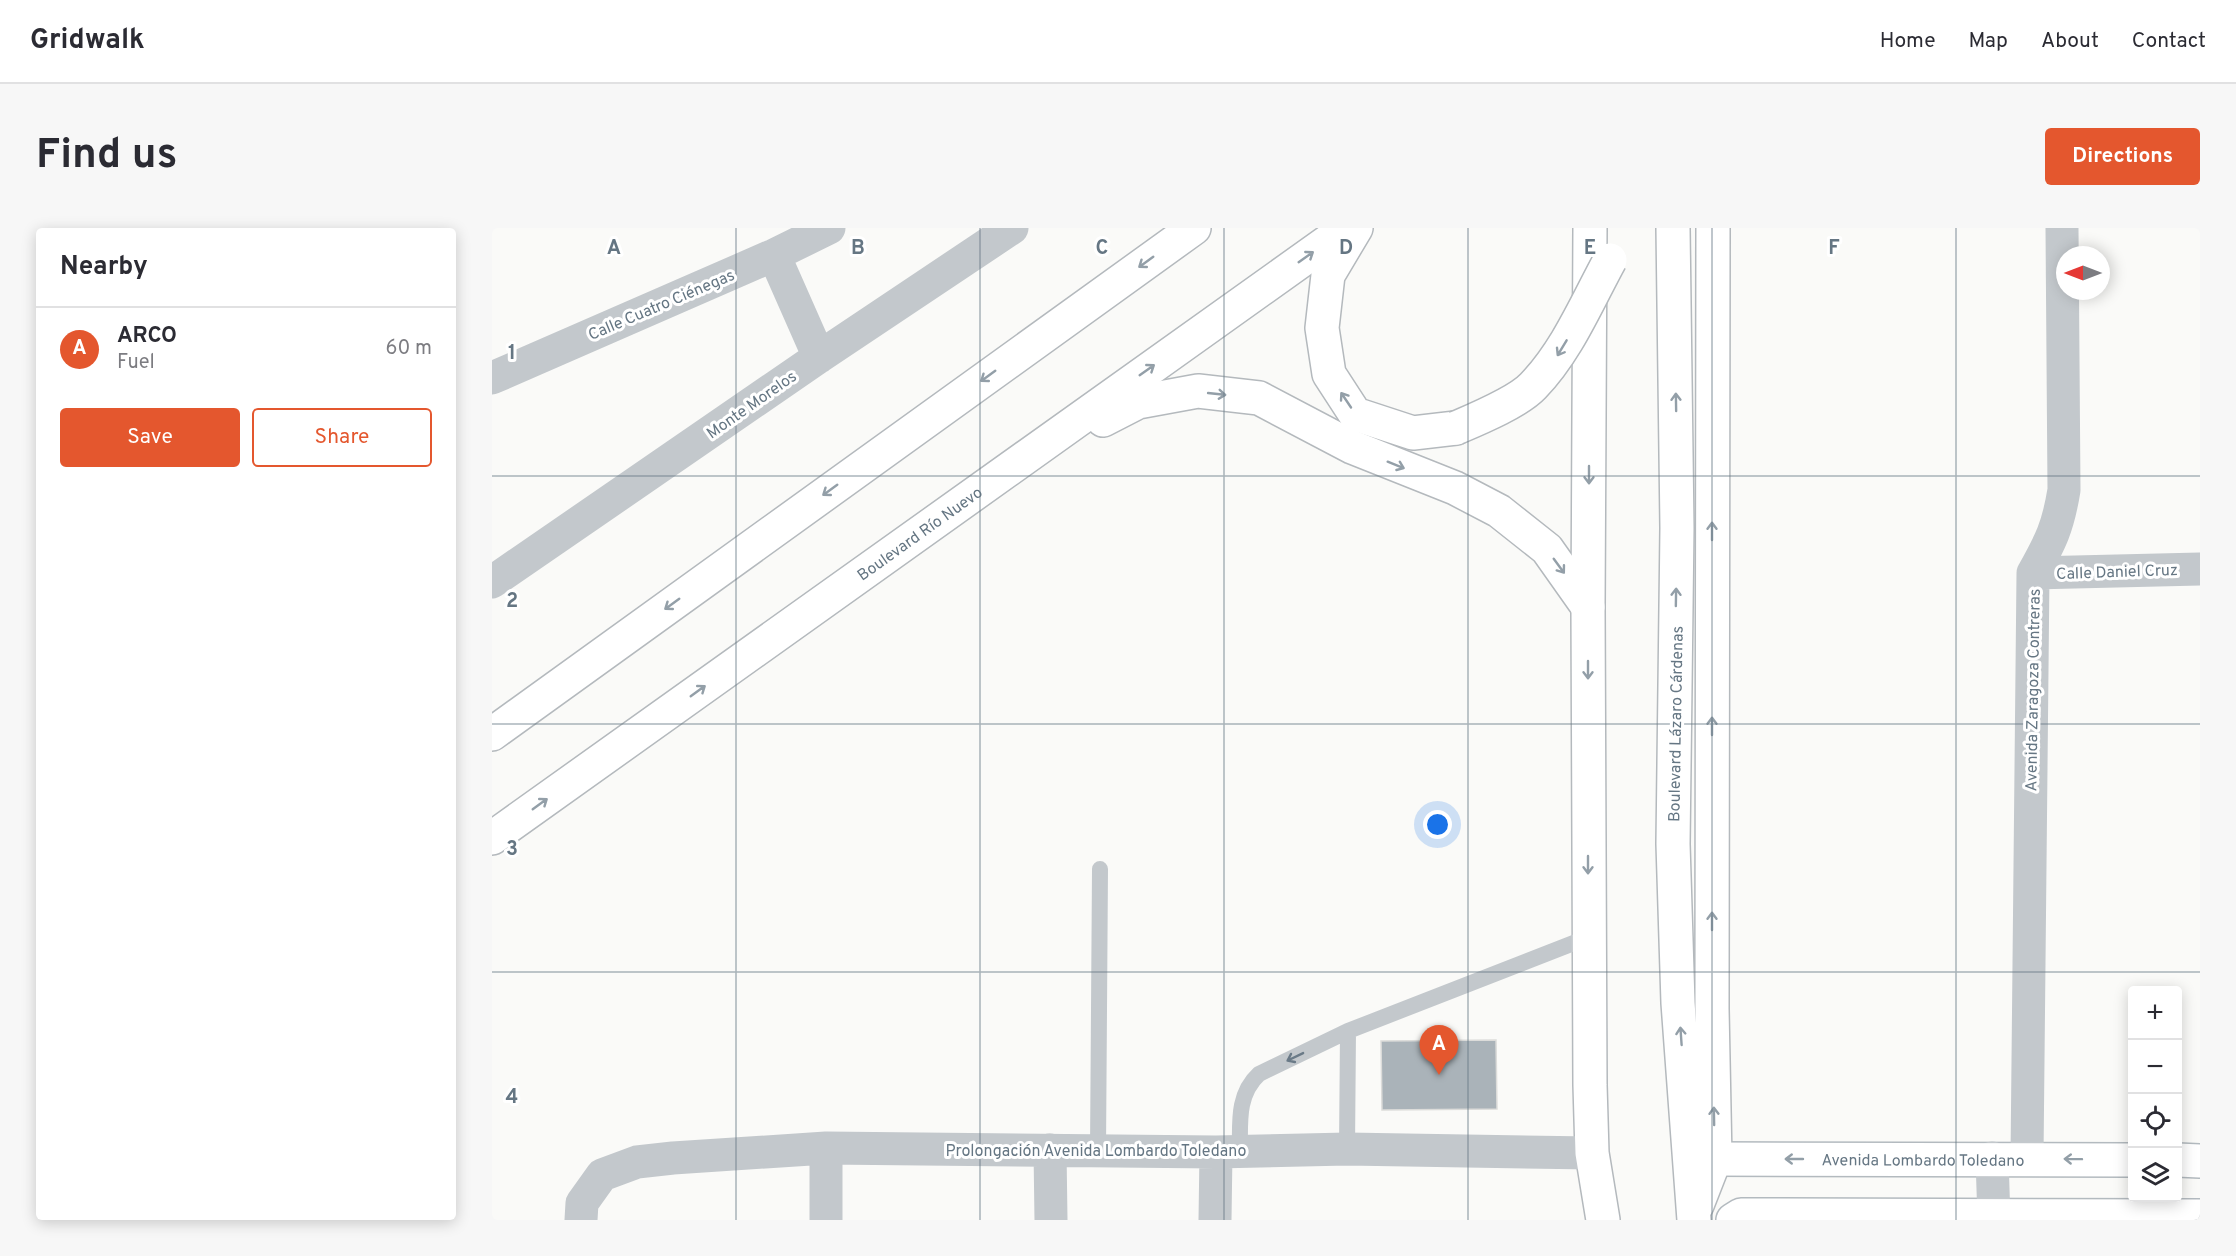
<!DOCTYPE html>
<html lang="en">
<head>
<meta charset="utf-8">
<style>
  body { margin:0; font-family:Overpass,sans-serif; background:#f7f7f7; color:#2b2b33 }
  .controls { position:absolute; right:18px; bottom:18px; display:grid; overflow:hidden; border-radius:6px; box-shadow:0 3px 15px #0003 }
  .controls button { width:54px; height:54px; display:grid; place-items:center; padding:0; border:0; border-bottom:2px solid #e1e1e2; background:#fff; color:#2b2b33; font:30px sans-serif }
  .compass { position:absolute; left:1564px; top:18px; width:54px; height:54px; border-radius:50%; background:#fff; box-shadow:0 3px 15px #0003; rotate:270deg }
  .you { position:absolute; left:946px; top:597px; width:21px; height:21px; margin:-15px; border:4px solid #fff; border-radius:50%; background:#1a73e8; box-shadow:0 0 0 9px #1a73e833 }
  .badge { display:grid; place-items:center; width:39px; height:39px; border-radius:50%; background:#e4572e; color:#fff; font-size:20px; font-weight:700 }
  .pin { position:absolute; translate:-50% -50px; filter:drop-shadow(0 2px 3px #0008) }
  .pin::after { content:''; position:absolute; top:32px; width:21px; height:18px; background:inherit; clip-path:polygon(0 0,100% 0,50% 100%) }
  .list { margin:0; padding:0; list-style:none }
  h2 { display:flex; justify-content:space-between; align-items:center; height:78px; margin:0; padding:0 24px; font-size:26px }
  h2 small { font-size:20px; font-weight:400; color:#7c7c81 }
  .list li { display:grid; grid-template-columns:39px 1fr auto; gap:18px; align-items:center; box-sizing:border-box; height:84px; padding:0 24px; border-top:2px solid #e1e1e2 }
  .list b { display:block; font-size:22px; white-space:nowrap }
  .list p { margin:0; font-size:20px; white-space:nowrap; color:#7c7c81 }
  .list em { font-size:20px; font-style:normal; color:#7c7c81 }
  .actions { display:flex; gap:12px; padding:18px 24px }
  .actions a { flex:1; padding:14px 0; border:2px solid #e4572e; border-radius:6px; text-align:center; font-size:21px; color:#e4572e }
  .actions .main { background:#e4572e; color:#fff }
  .icon { flex:none; width:33px; height:33px; fill:none; stroke:currentColor; stroke-width:2; stroke-linecap:round; stroke-linejoin:round }
  .map { position:relative; flex:none; width:1708px; height:992px; overflow:hidden; border-radius:6px }
  header { display:flex; align-items:center; gap:36px; box-sizing:border-box; height:84px; padding:0 30px; background:#fff; border-bottom:2px solid #e1e1e2 }
  header strong { font-size:28px }
  nav { display:flex; gap:33px; margin-inline-start:auto; font-size:21px }
  .intro { display:flex; align-items:center; justify-content:space-between; box-sizing:border-box; height:144px; padding:0 36px }
  h1 { margin:0; font-size:42px }
  .button { padding:15px 27px; border-radius:6px; background:#e4572e; color:#fff; font-size:21px; font-weight:700 }
  main { display:flex; gap:36px; padding:0 36px }
  aside { flex:1; background:#fff; border-radius:6px; box-shadow:0 3px 15px #0003 }
  .map>svg:first-child { display:block }
</style>
</head>
<body>
<header>
<strong>Gridwalk</strong>
<nav><a>Home</a><a>Map</a><a>About</a><a>Contact</a></nav>
</header>
<div class="intro"><h1>Find us</h1><a class="button">Directions</a></div>
<main>
<aside>
<h2>Nearby<small></small></h2>
<ul class="list">
<li><span class="badge">A</span><div><b>ARCO</b><p>Fuel</p></div><em>60 m</em></li>
</ul>
<div class="actions"><a class="main">Save</a><a>Share</a></div>
</aside>
<div class="map">
<svg width="1708" height="992" viewBox="0 0 1708 992">
  <rect width="100%" height="100%" fill="#fafaf8"/>
  <path fill="#aab3b9" stroke="#dcdcda" stroke-width="1.5" d="M1004,812L1005,881L890,882L889,813Z"/>
  <g fill="none" stroke-linecap="round" stroke-linejoin="round">
    <defs>
      <g id="secondary">
        <path id="s1" d="M1223,931L1640,932"/>
        <path d="M1686,932L1708,933"/>
        <path d="M1241,992L1249,987L1708,988"/>
      </g>
      <g id="highway">
        <path d="M864,0L836,47L830,100L837,146L863,186L921,205L964,200"/>
        <path d="M1098,0L1096,379L1098,857L1100,925L1111,992"/>
        <path d="M1181,0L1185,300L1181,616L1186,775L1202,992"/>
        <path d="M611,192L646,174L706,163L767,170L860,219L963,260L1007,283L1055,321L1096,379"/>
        <path d="M0,506L702,0"/>
        <path id="s2" d="M0,610L855,0"/>
        <path d="M1205,977L1223,931L1220,781L1221,0"/>
      </g>
    </defs>
    <use href="#secondary" stroke="#b3babf" stroke-width="36"/>
    <use href="#highway" stroke="#b4b9bd" stroke-width="36"/>
    <path stroke="#c3c8cc" stroke-width="16" d="M855,921L856,803
      M748,922C748,895 745,866 767,846L856,803L1097,709
      M606,923L608,641"/>
    <path stroke="#c3c8cc" stroke-width="33" d="M282,27L327,129
      M0,150L282,27L337,0
      M1541,345L1708,341
      M0,354L327,129L520,0
      M334,920V992
      M558,922L559,992
      M1500,930L1502,992
      M1535,930L1541,345C1559,313 1566,299 1572,262L1570,0
      M89,992L90,975L110,947L145,934L181,930L334,920L724,924L855,921L1100,925
      M723,992L724,924"/>
    <use href="#secondary" stroke="#fff" stroke-width="33"/>
    <use href="#highway" stroke="#fff" stroke-width="33"/>
    <defs>
      <path id="highway-bridge" d="M964,200C985,191 1026,174 1041,158C1075,123 1095,74 1118,32"/>
    </defs>
    <use href="#highway-bridge" stroke="#b4b9bd" stroke-width="36" stroke-linecap="butt"/>
    <use href="#highway-bridge" stroke="#fff" stroke-width="33"/>
  </g>
  <defs><path id="oneway-shaft" d="M-6 0H5M1.5-3L5.5 0L1.5 3" fill="none" stroke-width="1.6" stroke-linecap="round" stroke-linejoin="round" transform="scale(1.5)"/></defs>
  <g stroke="#939fa8">
    <use href="#oneway-shaft" transform="translate(814 29) rotate(-35)"/>
    <use href="#oneway-shaft" transform="translate(654 34) rotate(144)"/>
    <use href="#oneway-shaft" transform="translate(1070 120) rotate(121)"/>
    <use href="#oneway-shaft" transform="translate(655 142) rotate(-35)"/>
    <use href="#oneway-shaft" transform="translate(496 148) rotate(144)"/>
    <use href="#oneway-shaft" transform="translate(725 166) rotate(6)"/>
    <use href="#oneway-shaft" transform="translate(854 172) rotate(-124)"/>
    <use href="#oneway-shaft" transform="translate(1184 174) rotate(-91)"/>
    <use href="#oneway-shaft" transform="translate(904 237) rotate(22)"/>
    <use href="#oneway-shaft" transform="translate(1097 247) rotate(90)"/>
    <use href="#oneway-shaft" transform="translate(338 262) rotate(144)"/>
    <use href="#oneway-shaft" transform="translate(1220 303) rotate(-90)"/>
    <use href="#oneway-shaft" transform="translate(1067 338) rotate(54)"/>
    <use href="#oneway-shaft" transform="translate(1184 369) rotate(-89)"/>
    <use href="#oneway-shaft" transform="translate(180 376) rotate(144)"/>
    <use href="#oneway-shaft" transform="translate(1096 442) rotate(90)"/>
    <use href="#oneway-shaft" transform="translate(206 463) rotate(-36)"/>
    <use href="#oneway-shaft" transform="translate(1220 498) rotate(-90)"/>
    <use href="#oneway-shaft" transform="translate(48 576) rotate(-36)"/>
    <use href="#oneway-shaft" transform="translate(1096 637) rotate(90)"/>
    <use href="#oneway-shaft" transform="translate(1220 693) rotate(-90)"/>
    <use href="#oneway-shaft" transform="translate(1189 808) rotate(-94)"/>
    <use href="#oneway-shaft" transform="translate(1222 888) rotate(-91)"/>
    <use href="#oneway-shaft" transform="translate(1302 931) rotate(180)"/>
    <use href="#oneway-shaft" transform="translate(1581 931) rotate(-179)"/>
  </g>
  <use stroke="#6a7a87" href="#oneway-shaft" transform="translate(803 829) rotate(154)"/>
  <path fill="none" stroke="#657683" stroke-width="1.5" stroke-opacity="0.55" d="M244,0V992M488,0V992M732,0V992M976,0V992M1220,0V992M1464,0V992M0,248H1708M0,496H1708M0,744H1708"/>
  <g text-anchor="middle" stroke-width="6" stroke-linejoin="round" paint-order="stroke">
    <g font-size="16" fill="#657683" stroke="#fff">
      <text transform="translate(169 76) rotate(-23)" y="6">Calle Cuatro Ciénegas</text>
      <text transform="translate(259 176) rotate(-35)" y="6">Monte Morelos</text>
      <text dy="6" stroke="none"><textPath href="#s2" startOffset="525">Boulevard Río Nuevo</textPath></text>
      <text transform="translate(1625 343) rotate(-2)" y="6">Calle Daniel Cruz</text>
      <text transform="translate(1540 462) rotate(-89)" y="6">Avenida Zaragoza Contreras</text>
      <text transform="translate(1183 496) rotate(-89)" y="6">Boulevard Lázaro Cárdenas</text>
      <text x="604" y="928">Prolongación Avenida Lombardo Toledano</text>
      <text dy="6" stroke="none"><textPath href="#s1" startOffset="208">Avenida Lombardo Toledano</textPath></text>
    </g>
  </g>
  <g font-size="20" text-anchor="middle" font-weight="bold" fill="#657683" stroke="#fff" stroke-width="6" stroke-linejoin="round" paint-order="stroke">
    <text x="122" y="26">A</text>
    <text x="366" y="26">B</text>
    <text x="610" y="26">C</text>
    <text x="854" y="26">D</text>
    <text x="1098" y="26">E</text>
    <text x="1342" y="26">F</text>
    <text x="20" y="131">1</text>
    <text x="20" y="379">2</text>
    <text x="20" y="627">3</text>
    <text x="20" y="875">4</text>
  </g>
</svg>
<div class="controls">
<button>+</button>
<button>−</button>
<button><svg class="icon" aria-label="locate" viewBox="0 0 24 24"><circle cx="12" cy="12" r="6"/><path d="M12 2v4M12 18v4M2 12h4M18 12h4"/></svg></button>
<button><svg class="icon" aria-label="layers" viewBox="0 0 24 24"><path d="M12 4l9 5-9 5-9-5zM3 14l9 5 9-5"/></svg></button>
</div>
<svg class="compass" viewBox="-18 -18 36 36"><path d="M0-13l5 13h-10z" fill="#e53935"/><path d="M0 13l5-13h-10z" fill="#7c7c81"/></svg>
<div class="you"></div>
<div class="pin badge" style="left:947px;top:847px">A</div>
</div>
</main>
</body>
</html>
